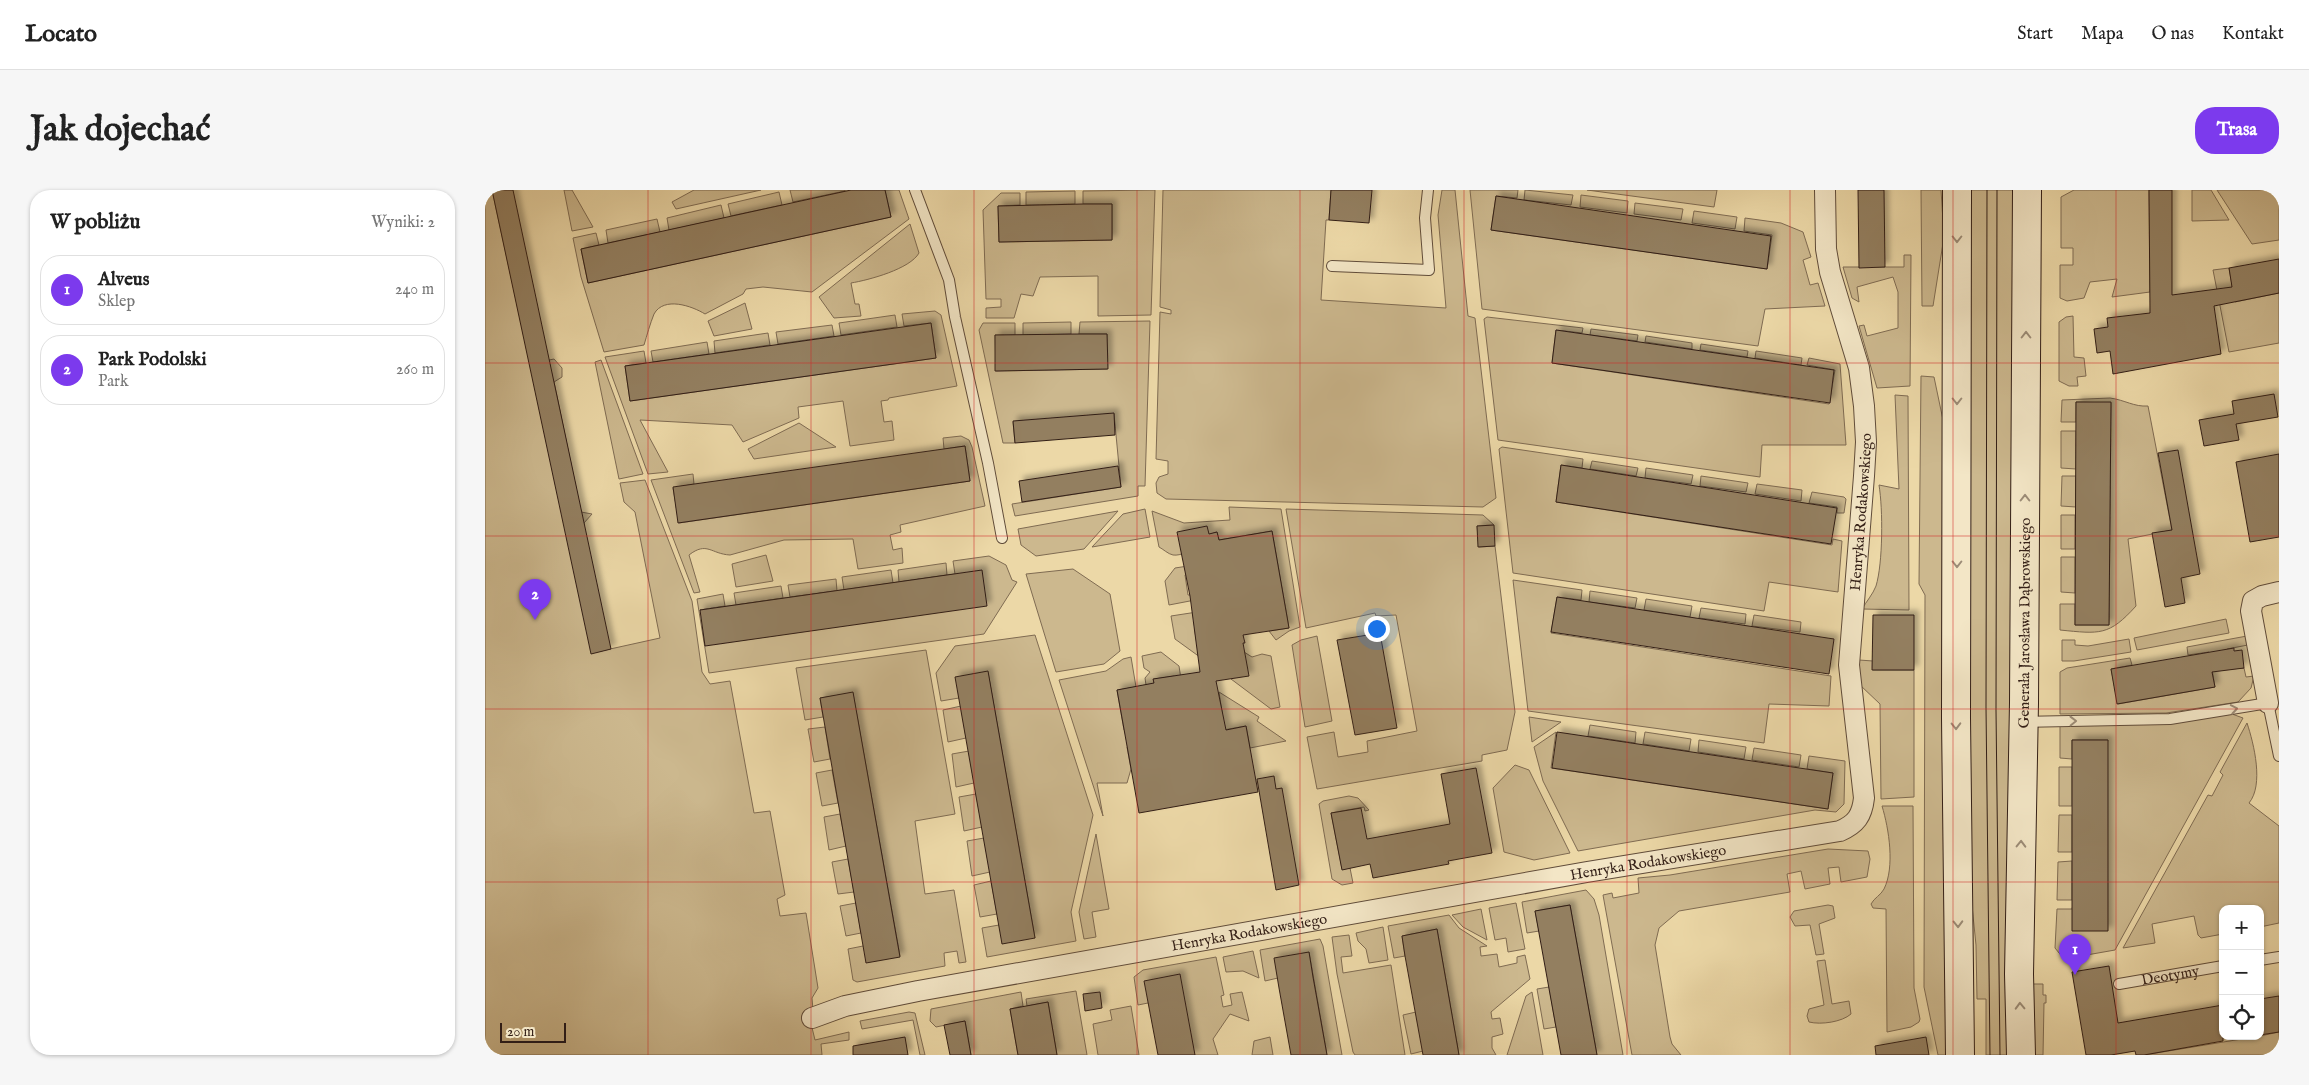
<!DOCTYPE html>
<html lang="pl">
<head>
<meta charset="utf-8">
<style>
  body { margin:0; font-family:"IM FELL English",serif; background:#f6f6f6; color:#222 }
  .controls { position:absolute; right:15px; bottom:15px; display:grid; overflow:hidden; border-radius:10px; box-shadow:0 1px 4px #0004 }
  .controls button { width:45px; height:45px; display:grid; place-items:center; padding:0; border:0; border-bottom:1px solid #e0e0e0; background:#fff; color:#222; font:25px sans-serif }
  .scale { position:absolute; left:15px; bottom:12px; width:66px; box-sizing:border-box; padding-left:5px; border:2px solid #321e16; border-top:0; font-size:14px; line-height:18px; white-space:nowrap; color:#321e16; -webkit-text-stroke:4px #f3e6c6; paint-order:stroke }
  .you { position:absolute; left:891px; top:438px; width:18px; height:18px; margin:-12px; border:4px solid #fff; border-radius:50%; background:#1a73e8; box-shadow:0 0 0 8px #1a73e833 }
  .badge { display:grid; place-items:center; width:32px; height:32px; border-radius:50%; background:#7c3aed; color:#fff; font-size:16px; font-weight:700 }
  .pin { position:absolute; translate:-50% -41px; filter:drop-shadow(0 1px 2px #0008) }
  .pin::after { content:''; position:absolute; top:26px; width:18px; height:15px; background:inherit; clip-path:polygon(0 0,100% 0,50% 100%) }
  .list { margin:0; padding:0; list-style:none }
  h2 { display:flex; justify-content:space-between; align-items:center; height:65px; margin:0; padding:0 20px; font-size:21px }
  h2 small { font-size:16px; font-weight:400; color:#767676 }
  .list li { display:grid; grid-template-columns:32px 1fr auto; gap:15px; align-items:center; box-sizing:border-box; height:70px; margin:0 10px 10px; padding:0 10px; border:1px solid #e0e0e0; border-radius:20px }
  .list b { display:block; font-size:19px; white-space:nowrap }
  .list p { margin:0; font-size:16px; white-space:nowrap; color:#767676 }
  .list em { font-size:16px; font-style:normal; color:#767676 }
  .icon { flex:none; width:28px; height:28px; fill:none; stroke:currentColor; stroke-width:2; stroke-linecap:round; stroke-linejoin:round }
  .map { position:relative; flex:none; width:1794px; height:865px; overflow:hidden; border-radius:20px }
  header { display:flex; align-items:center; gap:30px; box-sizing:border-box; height:70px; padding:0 25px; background:#fff; border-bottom:1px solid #e0e0e0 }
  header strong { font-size:24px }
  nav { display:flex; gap:28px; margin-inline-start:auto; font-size:18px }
  .intro { display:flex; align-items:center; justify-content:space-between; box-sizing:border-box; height:120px; padding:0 30px }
  h1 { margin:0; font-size:35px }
  .button { padding:12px 22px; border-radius:20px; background:#7c3aed; color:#fff; font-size:18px; font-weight:700 }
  main { display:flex; gap:30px; padding:0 30px }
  aside { flex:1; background:#fff; border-radius:20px; box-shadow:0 1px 4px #0004 }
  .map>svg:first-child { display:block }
</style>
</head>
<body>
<header>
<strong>Locato</strong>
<nav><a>Start</a><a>Mapa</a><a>O nas</a><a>Kontakt</a></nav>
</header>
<div class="intro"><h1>Jak dojechać</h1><a class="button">Trasa</a></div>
<main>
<aside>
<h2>W pobliżu<small>Wyniki: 2</small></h2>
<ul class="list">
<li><span class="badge">1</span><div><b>Alveus</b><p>Sklep</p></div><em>240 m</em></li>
<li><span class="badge">2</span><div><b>Park Podolski</b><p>Park</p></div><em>260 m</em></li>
</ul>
</aside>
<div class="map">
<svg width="1794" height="865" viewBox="0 0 1794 865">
  <defs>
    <filter id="shadow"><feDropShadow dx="4.5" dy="-4.5" stdDeviation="2.5" flood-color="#0004"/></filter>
  </defs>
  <rect width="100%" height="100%" fill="#ecd8a7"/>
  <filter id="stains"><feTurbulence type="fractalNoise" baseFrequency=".004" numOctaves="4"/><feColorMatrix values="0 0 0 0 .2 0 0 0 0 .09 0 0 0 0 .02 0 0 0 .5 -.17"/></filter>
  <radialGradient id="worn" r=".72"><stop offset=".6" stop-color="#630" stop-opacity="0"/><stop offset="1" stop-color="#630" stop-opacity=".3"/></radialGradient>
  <path fill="#ccb88e" stroke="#7f6b52" d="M0,0H7L45,174L69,169L77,178V187L69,192L96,322L107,324L99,333L107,463L175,448L150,322L139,312L135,293L160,290L207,411L217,482L225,494L245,491L269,623L285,621L300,705L292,709L295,726L321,723L333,798L327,808L328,820L323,821L330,850L364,842V850L336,854L337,865H0Z
    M79,0H87L108,37L87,41Z
    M209,0H276L191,19L187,12Z
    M305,0H360V1L308,12Z
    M400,0H414L424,29L327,102L278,97L261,99L258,104L220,124C207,116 179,106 169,124C165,134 162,145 159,155L119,162L96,87L88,48L111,43L114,55L96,59L103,93L406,27Z
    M670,0L666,125L613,126V86L555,87L548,106L536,104L529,128H501V118L516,117V109H501L498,20L516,3H535V15L513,16L514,52L627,50V14H598V1Z
    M678,0H846L844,30H841L836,110L961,118L953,25L957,0H970L983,126L990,128L1011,308L998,317L681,309L672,303L671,293L674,287L683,284V271L671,269L675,122L686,124V120L675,117Z
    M985,0H1033L1032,8L1011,6L1006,40L1282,79L1287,45L1259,41L1260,28L1296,33L1318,42L1326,67L1318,70L1325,95L1333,93L1340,116L1280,119L1273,156L997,119Z
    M1040,0L1088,5L1086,15L1039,10Z
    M1102,0H1232L1229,17Z
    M1436,0H1456L1459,47L1448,116H1437Z
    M1485,0H1530L1527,208L1525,865H1501V809H1492L1491,755L1484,686Z
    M1589,0H1664L1665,102L1627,107L1632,89L1605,92L1599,108L1582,111L1575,108V75H1588V58H1576V7Z
    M1707,0H1726L1744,30L1707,31Z
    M1732,0H1794V50L1767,54Z
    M590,1V14L541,15V2Z
    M294,2L297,15L246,26L243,14Z
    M1096,5L1143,11L1142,23L1095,17Z
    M1150,13L1198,19L1196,30L1149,24Z
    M236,15L239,28L184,40L182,28Z
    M1209,21L1252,27L1250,39L1207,33Z
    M172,29L175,42L123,53L121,40Z
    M425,34L434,63C425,79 384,90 366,93L370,114H374L376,126L349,128L334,107Z
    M1419,65H1426L1425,196L1392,198L1374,136L1379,135L1382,146L1413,138V102L1408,87L1372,97L1374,112L1367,108L1358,77H1419Z
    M1744,78L1750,112L1794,103V153L1744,162L1728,80Z
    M260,113L267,139L229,146L223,131Z
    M450,121L456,125L472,196L404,208L403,210L396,211L399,232L407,231L409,250L365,256L358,211L313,217L314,228L258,252L247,235L155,230L183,282L163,284L120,167L159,161L161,173L140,176L145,211L451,168L446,133L419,136L417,124Z
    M410,125L412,137L356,145L354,133Z
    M1588,126L1589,167L1599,168L1601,186L1592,187L1593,196H1584L1574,191V132L1581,127Z
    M1002,127L1098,138L1097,143L1071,140L1067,173L1344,214L1350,180L1322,175L1324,168L1355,174L1361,255H1277L1275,287L1013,250L999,129Z
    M665,131L660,296H653V306L530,326L527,314L636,297L629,224L528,232L530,253H518L494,140L498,133H530V145H510L511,181L622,179V144H594L595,132Z
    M586,132V144L538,145V133Z
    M347,135L349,146L293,154L291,142Z
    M1106,139L1153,145L1152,151L1105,145Z
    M283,143L285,155L230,163L229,151Z
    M1161,146L1207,153V159L1160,152Z
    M222,152L224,164L168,172L166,161Z
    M1216,154L1263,161L1262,167L1215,160Z
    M1271,161L1317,168L1316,175L1270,168Z
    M116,170L158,284L134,289L110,172Z
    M1436,186L1449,187L1458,230L1461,865H1453L1439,797L1440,405L1434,394Z
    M1410,205L1423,206L1424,420L1377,419C1381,412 1388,404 1391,396C1398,373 1398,319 1394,295L1414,299Z
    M1625,208C1640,210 1649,217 1663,216L1687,340L1643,349L1651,416C1624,446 1615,444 1575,440V414H1590V435H1624L1626,213L1591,212V232H1576L1577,210Z
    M314,233L351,257L269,269L263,259Z
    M1576,241H1591V279L1576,278Z
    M476,246L484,250L487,257L500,316L415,335L416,342L405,345L408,360L417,358L418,373L373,379L368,349L299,350L245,365C226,364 222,351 204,365L215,402L209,403L166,290L208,284L209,294L188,298L194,333L485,291L480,256L459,259L458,248Z
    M1017,257L1098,269L1097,278L1076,275L1071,312L1347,355L1348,349L1357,351L1353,402L1284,392L1279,421L1028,383L1014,259Z
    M1107,271L1153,278L1151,286L1105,279Z
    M1161,278L1208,285L1206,294L1160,288Z
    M1216,286L1263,293L1261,302L1215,296Z
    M1577,286H1591V317L1576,316Z
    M1272,294L1317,300L1316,311L1270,304Z
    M1327,302L1359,307L1361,309L1359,323H1352V317L1324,313Z
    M744,317L796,319L815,437L804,441L791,450L784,441L804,438L787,341L734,350L732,342C716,345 705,367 688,365C683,364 678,359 674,357L667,321L699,333L745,330Z
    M660,319L665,347L607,357L638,324Z
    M801,319L998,325L1009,335L992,336L994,357L1010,356L1030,522L1022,560L997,565V571L832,599L822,547L849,542L853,567L883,562L882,551L932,541L911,425L891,426L890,423L821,438Z
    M633,321L599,359L551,366L536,355L533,339Z
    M1576,325H1590V359H1576Z
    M281,365L288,391L251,397L247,374Z
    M504,366L521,375L527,390L532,392L499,444L224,483L212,409L238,404L240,416L215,420L470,384L468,371Z
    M1576,367H1590V403L1576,402Z
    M461,373L462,385L414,392L413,380Z
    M703,376L704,384L700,385L703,405H708L710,410L684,415L680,391L690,378Z
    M588,379L625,404L635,461L619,474L571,482L541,384Z
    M406,380L408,393L359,400L357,387Z
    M351,389L352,401L305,407L303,395Z
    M1028,390L1097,400L1096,410L1072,407L1066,443L1346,486L1344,516L1284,514L1279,553L1043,521Z
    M296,396L298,408L251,415L249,403Z
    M1105,401L1152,408L1150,418L1104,412Z
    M1161,409L1207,416L1205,427L1159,420Z
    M1216,418L1261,424L1260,434L1214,428Z
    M712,422C707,439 711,453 719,470L690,449L686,426Z
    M1269,425L1316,432L1315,442L1267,436Z
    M1741,429L1744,443L1652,460L1649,448Z
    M550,445L608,625L586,722L591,751L502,767L497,738L514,735L550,748L503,482L474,508L456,511L451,483L470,456Z
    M832,446L847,531L820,537L807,455L816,450Z
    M1762,446L1763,455L1742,459L1745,479L1759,478L1761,487L1769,486L1766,498L1753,512L1681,523L1575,524V482L1582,478L1645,468L1647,475L1626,479L1633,514L1730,497L1724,462L1703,465L1702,457Z
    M1644,449L1646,462L1589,471H1577V450H1590V455L1603,456Z
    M441,460L470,624L430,631L440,704L469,700L481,772L474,773L472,761L459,763L460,776L372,792L368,790L363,759L378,756L415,766L368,503L335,508L338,527L320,530L311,478Z
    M676,462L694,476L696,489L689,486L669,489V494L661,495L660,488L665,482L659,478L657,466Z
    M759,462L767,467L777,464L786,466L795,517L786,519L746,489Z
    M646,467L651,497L632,500L639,540L737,522L734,502L774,527L772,531L801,551L765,558L761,536L642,557L646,579L642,593H612L618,626L574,490L621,481L638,469Z
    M1374,470L1388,471V480H1429V607L1396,609L1395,514L1375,495Z
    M476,516L481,548L463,552L458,520Z
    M1747,524L1758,528L1630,760L1579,769L1570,758L1572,719H1587L1623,550H1587V569L1575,568V535Z
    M1044,527L1076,532L1047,552Z
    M1762,533C1769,554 1779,595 1764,613L1794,636V733L1775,737V719H1738V744L1716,748L1713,745L1709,726L1667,734L1670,753L1638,758L1723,605L1727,606L1738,585L1735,582Z
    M1105,535L1151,542L1150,553L1103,546Z
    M340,537L345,569L329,572L323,539Z
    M1071,542L1066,578L1343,619L1348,583L1322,579L1324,566L1360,571L1359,614L1351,622L1330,620L1093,661L1058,591L1049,557Z
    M1160,542L1206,549L1204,561L1158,554Z
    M1214,550L1261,557L1259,569L1213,562Z
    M1269,558L1316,565L1314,577L1267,570Z
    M484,561L489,593L471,597L467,564Z
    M1030,575L1044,580L1085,663L1049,670L1019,662L1008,598Z
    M1574,577H1587V616H1574Z
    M347,580L353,613L337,616L331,583Z
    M491,604L497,637L479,641L474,607Z
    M864,606L873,608L884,620L880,621L879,617L846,623L857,679L865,678L868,693L857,695L847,689L834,614L838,611Z
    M1397,616H1428L1429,798L1435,829L1434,832L1426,837L1402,842L1401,719L1388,718L1386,714C1389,708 1396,705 1399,699C1410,677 1404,639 1397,616Z
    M355,624L361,656L344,660L339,627Z
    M1574,625H1587V662H1573Z
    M611,644L624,719L607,722L611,747L599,749L594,722Z
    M499,648L505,682L487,686L482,651Z
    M1343,659L1383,661L1385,669L1382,687L1356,692L1354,677L1343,678L1345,694L1320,699L1316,681L1302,684L1305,702L1194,721L1174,738L1170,755L1185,847L1187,854L1196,865H1147L1118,705L1127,703L1128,708L1154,703L1153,688L1185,685Z
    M363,669L369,702L353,704L347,672Z
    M1587,671V710H1572L1573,672Z
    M506,691L512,724L495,727L489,695Z
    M1101,700L1109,709L1114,725L1138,865H1112L1085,715L1050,721L1054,741L1042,743L1037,712Z
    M371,713L376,743L361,746L355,716Z
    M1031,713L1040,759L1023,762L1021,748L1010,750L1004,718Z
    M1343,715L1348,716L1350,728L1334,734L1339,764L1331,765L1325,735L1310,736L1305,727L1309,721Z
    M996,719L1002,750L978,737L967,725Z
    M964,725L974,738L1002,756L995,757L996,766L1012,764L1014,777L1032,773V767L1040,765L1045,789L1006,822L1007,829L1015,828L1018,844L1007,847V858L1011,865H974L952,739L917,746L920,766L909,768L903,736Z
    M898,737L903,770L884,773L881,759L873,751L871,743Z
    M864,745L867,766L856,767L858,783L906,775L920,865H870L868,862L852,784L847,747Z
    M835,749L838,756L857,865H842L824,762L793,788L780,791L775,760Z
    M768,761L774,788L758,781L741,782L738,767Z
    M731,767L739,805L736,806L738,817L747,815L745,804L757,802L764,831L745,824L728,849L733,865H710L663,813L653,815L649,787L658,780Z
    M1340,770L1347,814L1364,811L1366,824C1357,832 1336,835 1324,832L1322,826L1324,819L1339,815L1332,771Z
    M1546,794H1558V805H1561V813H1559L1558,865H1547Z
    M1064,797L1071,837L1059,839L1052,799Z
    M591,801L602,865H572L563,812L542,816L541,809Z
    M536,802L538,816L525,819L533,865H486L480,831L451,837L445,831L446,819Z
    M1047,802L1058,865H1022L1041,806Z
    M646,816L654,865H613L608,834L627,830L625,820Z
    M424,822L430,823L440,865H435L428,830L377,839L375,831Z
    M931,822L938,861L926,864L918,825Z
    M1794,842V865H1659L1775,846Z
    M785,847L788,865H767L769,851Z"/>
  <path fill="#937f61" stroke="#321e16" filter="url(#shadow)" d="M7,0H28L126,459L106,464Z
    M366,0H400L406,27L103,93L96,59Z
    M846,0H887L884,33L844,30Z
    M1373,0H1399L1400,77L1374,78Z
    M1664,0H1687V105L1747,97L1744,78L1794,69V103L1729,116L1736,164L1628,184L1625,161L1612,163L1609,139L1623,137L1622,128L1665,123Z
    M1011,6L1286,46L1282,79L1006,40Z
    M598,14H627V50L514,52L513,16Z
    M446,133L451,168L145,211L140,176Z
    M1071,140L1349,180L1345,213L1067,173Z
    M594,144H622L623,179L510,181V145Z
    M1789,204L1793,227L1751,234L1754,250L1719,256L1714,230L1749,224L1747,211Z
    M1591,212H1626L1624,435H1590Z
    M629,223L630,245L530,253L528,231Z
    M480,256L485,291L193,333L188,297Z
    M1693,260L1715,384L1696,388L1700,413L1680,417L1667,343L1687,340L1673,263Z
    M1794,264V347L1765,352L1751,272Z
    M1076,275L1352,318L1346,354L1071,312Z
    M633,276L636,297L537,312L534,291Z
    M1009,335L1010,356L993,357L992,336Z
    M722,336L724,344L732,342L734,350L787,341L804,438L758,445L760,453H758L764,486L731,491L741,540L761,536L773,602L654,623L632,500L669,493L668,489L715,482L705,406L692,342Z
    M497,380L502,416L220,456L215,420Z
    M1072,407L1349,449L1344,484L1066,442Z
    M1388,425H1429V480H1387Z
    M895,443L912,538L870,545L852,450Z
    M1749,458V461L1757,460L1759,478L1727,482L1730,497L1632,514L1626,479Z
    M503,481L550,748L517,754L470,487Z
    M368,502L415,767L381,773L335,508Z
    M1072,542L1348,583L1343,619L1067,578Z
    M1587,550H1623V741H1587Z
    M991,578L1007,663L963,671L964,674L888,688L885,674L857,680L846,623L876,618L882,649L965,634L956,584Z
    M789,586L791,599L797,598L814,695L791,700L772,589Z
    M1085,715L1112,865H1076L1050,721Z
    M952,739L974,865H938L920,766L917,746Z
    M824,762L828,787L842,865H806L794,798L789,768Z
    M1624,776L1633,833L1738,815V851L1659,865H1651L1650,861L1626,865H1601L1587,782Z
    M695,784L710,865H673L659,791Z
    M615,802L617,818L600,821L598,804Z
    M1794,806V842L1775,845V809Z
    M563,812L572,865H533L525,819Z
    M480,831L486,865H465L459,835Z
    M420,847L423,865H368V856Z
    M1441,847L1444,865H1391L1390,856Z"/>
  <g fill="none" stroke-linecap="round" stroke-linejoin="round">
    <defs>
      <g id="service">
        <path d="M430,0L464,90L470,127L503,273L517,348"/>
        <path d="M847,76L944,80L940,28L943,0"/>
        <path d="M1540,532L1685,529L1783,513L1794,566"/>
        <path d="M1775,770L1794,767"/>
        <path id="s1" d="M1634,794L1738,776"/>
      </g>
      <g id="minor">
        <path d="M1783,513L1766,421L1768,411L1777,406L1794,402"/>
        <path id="s2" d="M327,828L360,816L433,801L1102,682L1355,641C1371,634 1377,626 1379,608L1364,475L1379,286L1381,252L1379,216L1374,178L1345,82L1341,59L1340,0"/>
      </g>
      <g id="secondary">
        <path d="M1472,0L1471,528L1475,865"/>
        <path id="s3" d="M1536,865L1534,784L1539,513L1542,0"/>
      </g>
    </defs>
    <use href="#service" stroke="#604c3a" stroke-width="12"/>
    <use href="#minor" stroke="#604c3a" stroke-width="22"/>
    <use href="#secondary" stroke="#321e16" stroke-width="30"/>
    <use href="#service" stroke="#f3e6c6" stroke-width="10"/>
    <use href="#minor" stroke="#f3e6c6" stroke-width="20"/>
    <use href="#secondary" stroke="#f3e6c6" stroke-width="28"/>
    <path stroke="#321e16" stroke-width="1" d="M1502,0L1501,517L1505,865
      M1512,0L1511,520L1515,865"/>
  </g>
  <defs><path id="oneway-chevron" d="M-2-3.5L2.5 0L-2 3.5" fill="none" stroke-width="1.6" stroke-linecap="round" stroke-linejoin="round" transform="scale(1.25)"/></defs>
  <g stroke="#9c8c77">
    <use href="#oneway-chevron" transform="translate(1472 49) rotate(90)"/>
    <use href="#oneway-chevron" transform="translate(1541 145) rotate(-90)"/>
    <use href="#oneway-chevron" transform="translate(1472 211) rotate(90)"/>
    <use href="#oneway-chevron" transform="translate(1540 308) rotate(-90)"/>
    <use href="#oneway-chevron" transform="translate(1472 374) rotate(90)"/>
    <use href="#oneway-chevron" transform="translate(1749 519) rotate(-10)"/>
    <use href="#oneway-chevron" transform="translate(1588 531) rotate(-1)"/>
    <use href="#oneway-chevron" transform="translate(1471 536) rotate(89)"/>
    <use href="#oneway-chevron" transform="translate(1536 654) rotate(-89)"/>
    <use href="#oneway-chevron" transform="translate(1473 734) rotate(89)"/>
    <use href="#oneway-chevron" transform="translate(1535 816) rotate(-92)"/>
  </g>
  <path fill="none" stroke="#d62828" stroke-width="1" stroke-opacity="0.55" d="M163,0V865M326,0V865M489,0V865M652,0V865M815,0V865M979,0V865M1142,0V865M1305,0V865M1468,0V865M1631,0V865M0,173H1794M0,346H1794M0,519H1794M0,692H1794"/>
  <g text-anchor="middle" stroke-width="4" stroke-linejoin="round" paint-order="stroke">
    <g font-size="15" fill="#321e16" stroke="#f3e6c6">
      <text dy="5" stroke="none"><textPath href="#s2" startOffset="1376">Henryka Rodakowskiego</textPath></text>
      <text dy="5" stroke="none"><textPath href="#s3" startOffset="432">Generała Jarosława Dąbrowskiego</textPath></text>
      <text dy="5" stroke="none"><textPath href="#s2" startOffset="851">Henryka Rodakowskiego</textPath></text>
      <text dy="5" stroke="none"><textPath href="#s2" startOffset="446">Henryka Rodakowskiego</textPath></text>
      <text dy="5" stroke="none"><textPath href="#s1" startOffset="52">Deotymy</textPath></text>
    </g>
  </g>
  <rect width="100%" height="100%" filter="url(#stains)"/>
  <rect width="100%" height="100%" fill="url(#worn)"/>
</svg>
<div class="controls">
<button>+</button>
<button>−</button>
<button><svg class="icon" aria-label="locate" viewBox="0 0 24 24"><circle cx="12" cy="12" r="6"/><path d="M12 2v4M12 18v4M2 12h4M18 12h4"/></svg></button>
</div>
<div class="scale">20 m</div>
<div class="you"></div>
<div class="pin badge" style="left:1590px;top:785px">1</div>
<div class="pin badge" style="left:50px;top:430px">2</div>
</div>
</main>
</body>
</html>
